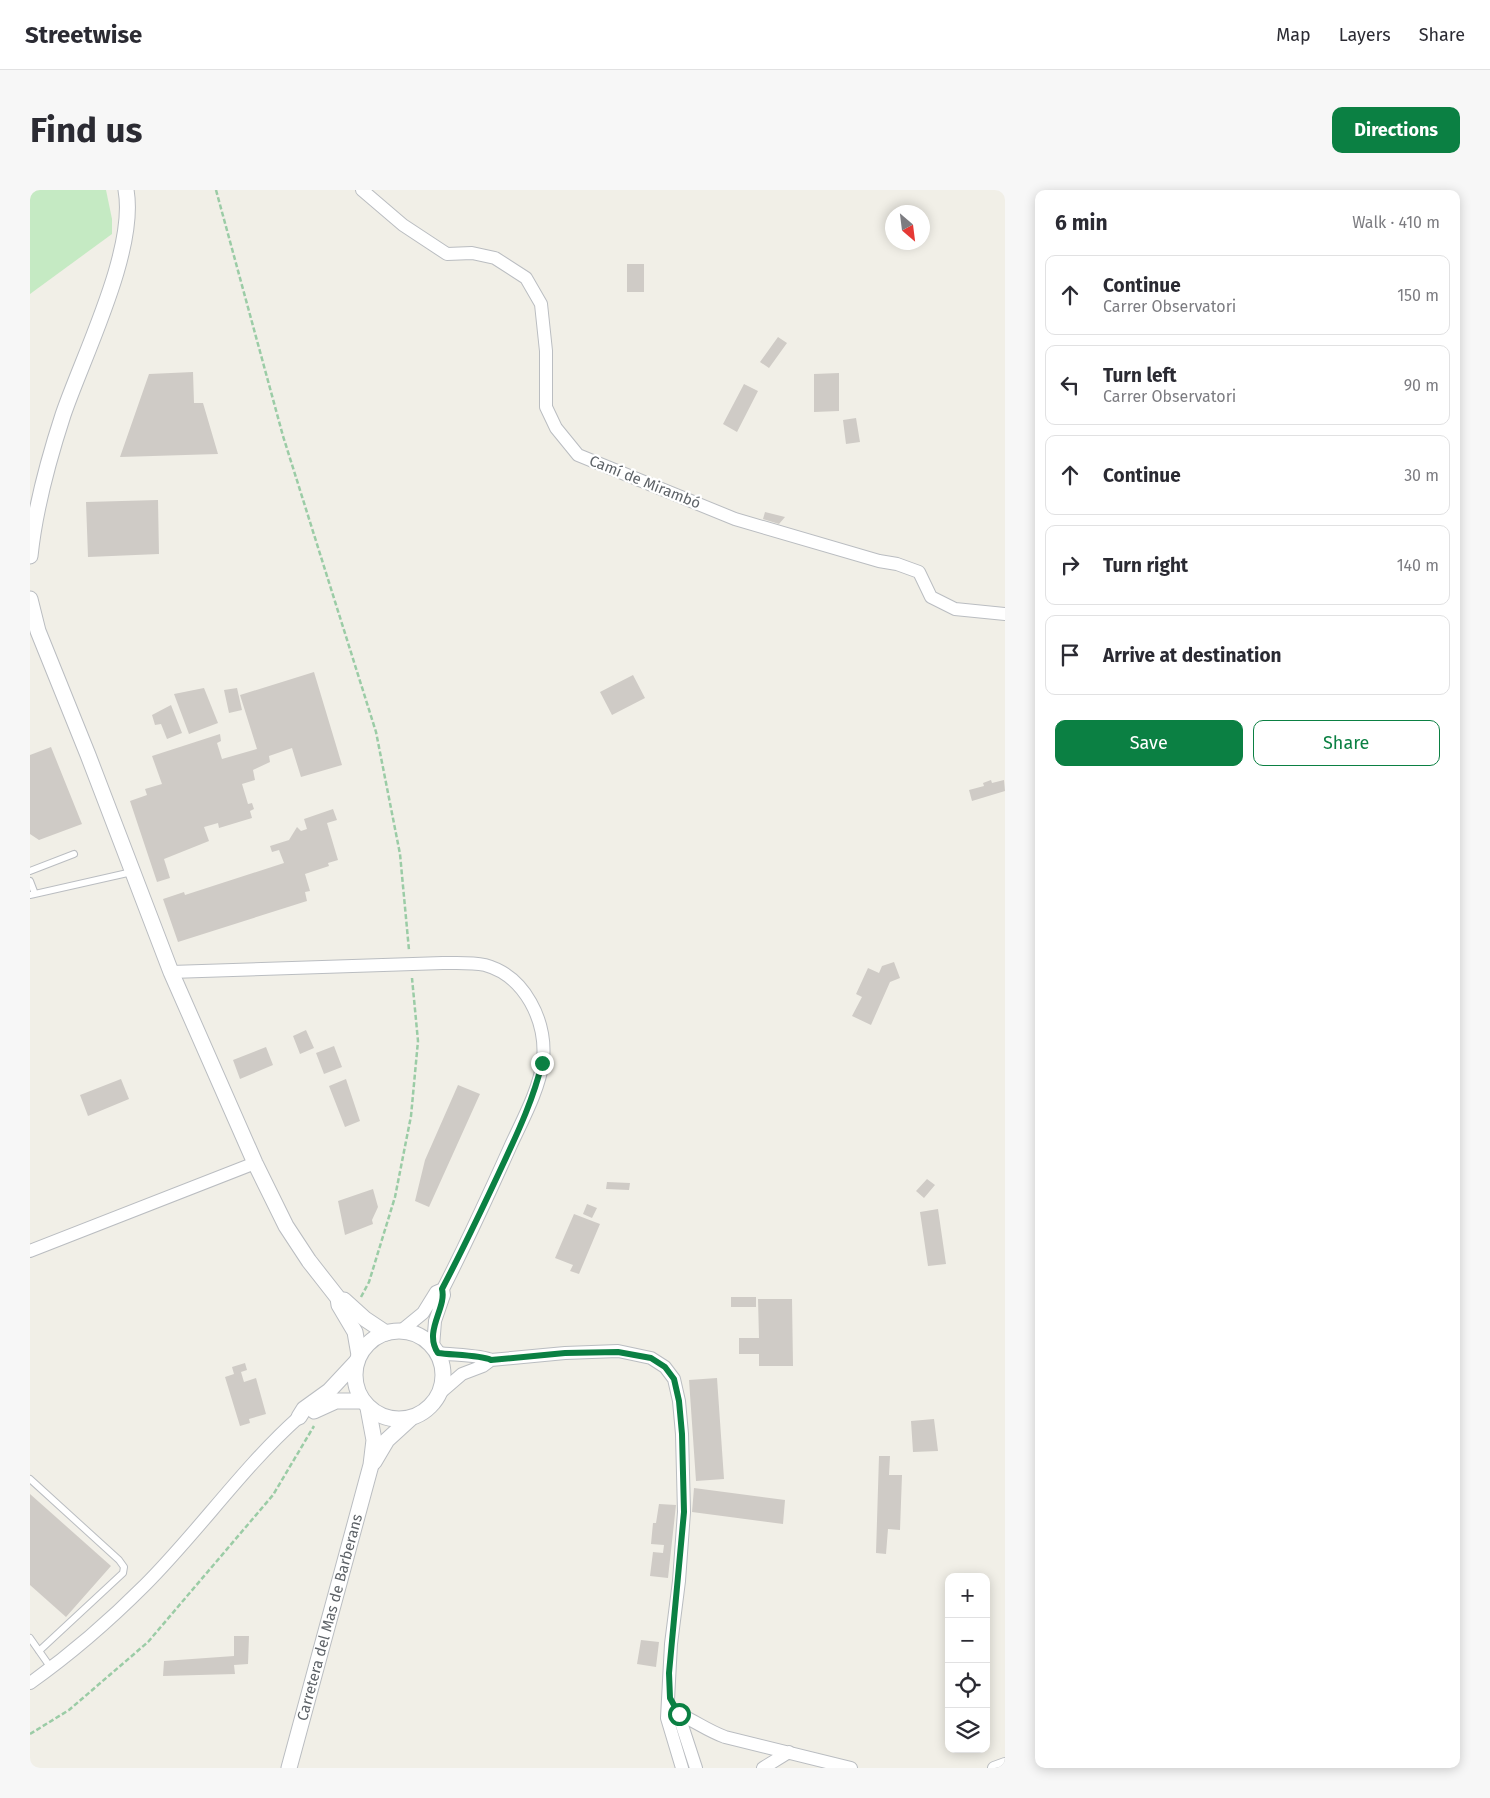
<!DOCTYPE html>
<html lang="en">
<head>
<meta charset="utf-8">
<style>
  body { margin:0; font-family:"Fira Sans",sans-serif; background:#f7f7f7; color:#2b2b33 }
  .controls { position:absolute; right:15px; bottom:15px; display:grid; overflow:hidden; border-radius:10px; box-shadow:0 2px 12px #0003 }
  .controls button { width:45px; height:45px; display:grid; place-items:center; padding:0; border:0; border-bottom:1px solid #e1e1e2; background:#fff; color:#2b2b33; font:25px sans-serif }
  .compass { position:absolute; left:855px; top:15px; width:45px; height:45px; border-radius:50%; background:#fff; box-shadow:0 2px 12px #0003; rotate:152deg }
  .stop { position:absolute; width:15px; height:15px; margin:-11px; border:4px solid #0b8043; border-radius:50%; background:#fff }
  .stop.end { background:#0b8043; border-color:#fff; box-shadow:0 1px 5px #0008 }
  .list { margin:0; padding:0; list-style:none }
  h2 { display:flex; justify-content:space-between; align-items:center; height:65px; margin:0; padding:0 20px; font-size:21px }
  h2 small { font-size:16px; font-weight:400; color:#7c7c81 }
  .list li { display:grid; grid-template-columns:32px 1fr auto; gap:15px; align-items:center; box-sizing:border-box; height:80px; margin:0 10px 10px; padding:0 10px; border:1px solid #e1e1e2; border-radius:10px }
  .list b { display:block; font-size:19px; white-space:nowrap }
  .list p { margin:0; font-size:16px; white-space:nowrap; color:#7c7c81 }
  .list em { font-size:16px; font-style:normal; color:#7c7c81 }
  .actions { display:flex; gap:10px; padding:15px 20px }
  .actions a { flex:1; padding:11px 0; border:1px solid #0b8043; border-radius:10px; text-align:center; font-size:18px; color:#0b8043 }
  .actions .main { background:#0b8043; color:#fff }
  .icon { flex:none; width:28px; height:28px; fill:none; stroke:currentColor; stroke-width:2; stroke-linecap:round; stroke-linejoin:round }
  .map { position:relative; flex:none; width:975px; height:1578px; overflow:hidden; border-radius:10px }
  header { display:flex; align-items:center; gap:30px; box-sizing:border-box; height:70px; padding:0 25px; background:#fff; border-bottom:1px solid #e1e1e2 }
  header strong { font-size:24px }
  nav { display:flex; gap:28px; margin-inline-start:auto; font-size:18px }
  .intro { display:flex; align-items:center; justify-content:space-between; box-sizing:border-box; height:120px; padding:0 30px }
  h1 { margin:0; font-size:35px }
  .button { padding:12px 22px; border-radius:10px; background:#0b8043; color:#fff; font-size:18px; font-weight:700 }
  main { display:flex; gap:30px; padding:0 30px }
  aside { flex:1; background:#fff; border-radius:10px; box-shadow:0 2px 12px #0003 }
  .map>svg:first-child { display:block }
</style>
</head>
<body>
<header>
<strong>Streetwise</strong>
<nav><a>Map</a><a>Layers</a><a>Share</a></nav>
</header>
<div class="intro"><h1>Find us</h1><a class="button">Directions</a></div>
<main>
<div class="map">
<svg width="975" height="1578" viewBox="0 0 975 1578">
  <rect width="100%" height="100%" fill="#f1efe7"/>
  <path fill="#c5eac3" d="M0,0H76L82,29V44L0,104Z"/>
  <path fill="#cfcbc6" d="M597,74H614V102H597Z
    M748,147L757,153L739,178L730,172Z
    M163,182L164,213H173L188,264L90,267L119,184Z
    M809,183V221L784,222V184Z
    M714,194L728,201L707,242L693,234Z
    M826,228L830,252L816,254L813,230Z
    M128,310L129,364L58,367L56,312Z
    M735,322L755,327L749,334L733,329Z
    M284,482L312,575L271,587L262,558L239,566L240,572L223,580L225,590L212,594L218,614L222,613L224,619L220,621L222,628L189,638L188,633L174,637L179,651L134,669L140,688L127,692L100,611L117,605L115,599L132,594L122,566L190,544L191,551L187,553L192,569L227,559L210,505Z
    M603,485L615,508L582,525L570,502Z
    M174,498L188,533L159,544L144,504Z
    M207,498L212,520L199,523L194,500Z
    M141,515L152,543L137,549L131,534L125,535L122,525Z
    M21,557L52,634L9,650L0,644V565Z
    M961,590L962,593L974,590L975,601L942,611L939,600L954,596L953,593Z
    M303,619L307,630L297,633L308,670L298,673L299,676L275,684L280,701L275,702L277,711L148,752L133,709L154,702L155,705L254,673L249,660L242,662L240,656L259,650L267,637L271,641L277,639L274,629Z
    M864,772L870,788L860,792L841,835L822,826L832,807L826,804L838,778L849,783L852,776Z
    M276,840L284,858L270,864L263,846Z
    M304,856L312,877L294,884L286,863Z
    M236,857L243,875L210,889L203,870Z
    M91,889L99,909L58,926L50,905Z
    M316,889L330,931L315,937L299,896Z
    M428,895L450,904L399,1017L385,1011L395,970Z
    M897,989L905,995L894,1008L886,1001Z
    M577,992L600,993L599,1000L576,999Z
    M343,999L348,1017L342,1030L343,1034L315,1045L308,1011Z
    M557,1014L567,1018L562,1028L553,1024Z
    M908,1019L916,1074L898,1076L890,1022Z
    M544,1024L570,1034L549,1084L540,1081L543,1075L525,1068Z
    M701,1107H726V1117H701Z
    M728,1109H762L763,1176H729V1164H709V1148H729Z
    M215,1173L217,1180L211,1182L214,1192L226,1188L236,1224L219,1229L220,1233L210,1236L195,1187L204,1184L202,1177Z
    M687,1188L694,1289L666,1291L659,1190Z
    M904,1229L908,1261L883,1262L881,1231Z
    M849,1266H860L859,1285H872L870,1340L858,1339L856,1364L846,1363Z
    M664,1298L755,1310L753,1334L662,1322Z
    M0,1304L81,1376L36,1427L0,1395Z
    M629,1314L646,1315L638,1388L620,1386L623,1362L633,1363L634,1355L621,1354L623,1333H626Z
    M204,1446H219L218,1474L204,1475L205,1484L133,1486L134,1471L204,1466Z
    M611,1450L629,1452L626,1477L607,1474Z"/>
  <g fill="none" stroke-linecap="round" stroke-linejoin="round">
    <defs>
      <path id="service" d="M0,681L44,664
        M0,691L5,704
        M0,705L102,682
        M0,1289L89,1370L94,1377L93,1383L9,1461
        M0,1448L21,1478"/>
      <path id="minor" d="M332,0L373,35L417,64L442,63L465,68L496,88L511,114L516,161V217L526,238L548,265L705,329L849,371L867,374L889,382L901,407L925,419L975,424
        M141,782L353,775
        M0,1061L225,973
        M371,1141L393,1123L406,1102L413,1099C437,1052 459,1004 481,955C493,929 509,900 513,871C517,831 495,786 455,775C441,772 427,773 413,773
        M403,1157L405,1131L414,1105L413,1099
        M408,1163C421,1165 451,1165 461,1170
        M461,1170L535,1163L588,1161L621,1168L635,1177L644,1189L649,1211L652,1244L654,1322L649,1391L641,1454L637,1528L652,1578
        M410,1203L432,1184L453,1176L461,1170
        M0,1493C41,1464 80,1430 115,1395C169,1341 212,1278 269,1227
        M647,1520L666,1578
        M649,1524C665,1531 678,1541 695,1547L821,1578
        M733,1578L759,1562
        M964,1578L975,1574"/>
      <g id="tertiary">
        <path d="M0,366C5,318 18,271 33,225C53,166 107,60 96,0"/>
        <path d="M0,409L8,441L58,565L141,782L225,973L256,1036L279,1071L308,1108L309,1115L325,1142L329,1165"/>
        <path d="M314,1110L335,1129L356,1143"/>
        <circle cx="369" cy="1185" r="44"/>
        <path d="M284,1221L306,1211H333"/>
        <path d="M269,1227L274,1219L299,1201L327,1171"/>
        <path d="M344,1272L357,1250L380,1229"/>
        <path id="s1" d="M259,1578L341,1275L344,1250L338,1218"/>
      </g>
    </defs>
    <use href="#service" stroke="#babdc1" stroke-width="8"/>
    <use href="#minor" stroke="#babdc1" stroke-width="14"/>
    <use href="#tertiary" stroke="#babdc1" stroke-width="17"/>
    <path stroke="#9bcca6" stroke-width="2.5" stroke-dasharray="5 2.5" stroke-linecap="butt" d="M186,0L253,246L346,542L370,664L379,760
      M331,1107L339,1092L365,1007L381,926L388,851L382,788
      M0,1544L39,1520L118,1452L243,1305L284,1236"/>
    <use href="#service" stroke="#fff" stroke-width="6"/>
    <use href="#minor" stroke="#fff" stroke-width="12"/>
    <use href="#tertiary" stroke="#fff" stroke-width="15"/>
    <defs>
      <path id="minor-bridge" d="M353,775L413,773"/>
    </defs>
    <use href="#minor-bridge" stroke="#babdc1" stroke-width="14" stroke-linecap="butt"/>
    <use href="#minor-bridge" stroke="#fff" stroke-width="12"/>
  </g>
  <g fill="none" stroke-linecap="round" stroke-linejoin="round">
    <path stroke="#0b8043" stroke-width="6" d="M512,873C504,907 489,940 474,972C454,1015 434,1057 412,1099C417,1118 393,1141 408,1163C421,1165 451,1165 461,1170L535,1163L588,1162L621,1168L635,1177L644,1189L649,1211L652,1244L654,1322L639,1483L640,1508L649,1524"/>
  </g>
  <g text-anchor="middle" stroke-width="4.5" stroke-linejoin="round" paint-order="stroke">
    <g font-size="15" fill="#5e6368" stroke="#fff">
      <text transform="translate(615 292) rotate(22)" y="5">Camí de Mirambó</text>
      <text dy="5" stroke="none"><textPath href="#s1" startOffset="156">Carretera del Mas de Barberans</textPath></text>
    </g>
  </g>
</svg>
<div class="controls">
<button>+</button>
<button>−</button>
<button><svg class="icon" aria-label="locate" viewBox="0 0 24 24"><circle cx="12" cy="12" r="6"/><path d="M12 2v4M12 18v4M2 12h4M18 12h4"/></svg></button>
<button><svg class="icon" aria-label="layers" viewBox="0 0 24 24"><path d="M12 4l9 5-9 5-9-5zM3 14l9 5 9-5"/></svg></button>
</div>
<svg class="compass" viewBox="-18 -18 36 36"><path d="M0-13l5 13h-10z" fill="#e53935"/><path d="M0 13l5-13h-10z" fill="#7c7c81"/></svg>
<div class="stop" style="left:649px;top:1524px"></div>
<div class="stop end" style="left:512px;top:873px"></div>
</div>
<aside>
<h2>6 min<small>Walk · 410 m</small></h2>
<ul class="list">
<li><svg class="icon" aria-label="ahead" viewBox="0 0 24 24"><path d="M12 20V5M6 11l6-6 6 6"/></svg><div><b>Continue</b><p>Carrer Observatori</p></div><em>150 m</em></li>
<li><svg class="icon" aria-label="left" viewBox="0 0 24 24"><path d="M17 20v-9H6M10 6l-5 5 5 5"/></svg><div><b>Turn left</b><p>Carrer Observatori</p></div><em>90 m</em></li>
<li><svg class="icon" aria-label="ahead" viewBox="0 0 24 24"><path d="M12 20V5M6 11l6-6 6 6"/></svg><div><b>Continue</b></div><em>30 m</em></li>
<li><svg class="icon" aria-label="right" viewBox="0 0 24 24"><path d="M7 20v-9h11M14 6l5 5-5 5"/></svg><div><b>Turn right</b></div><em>140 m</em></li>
<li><svg class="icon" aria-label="arrive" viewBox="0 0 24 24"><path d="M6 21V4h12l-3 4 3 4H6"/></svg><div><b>Arrive at destination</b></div></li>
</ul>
<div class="actions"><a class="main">Save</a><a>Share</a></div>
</aside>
</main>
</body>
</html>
